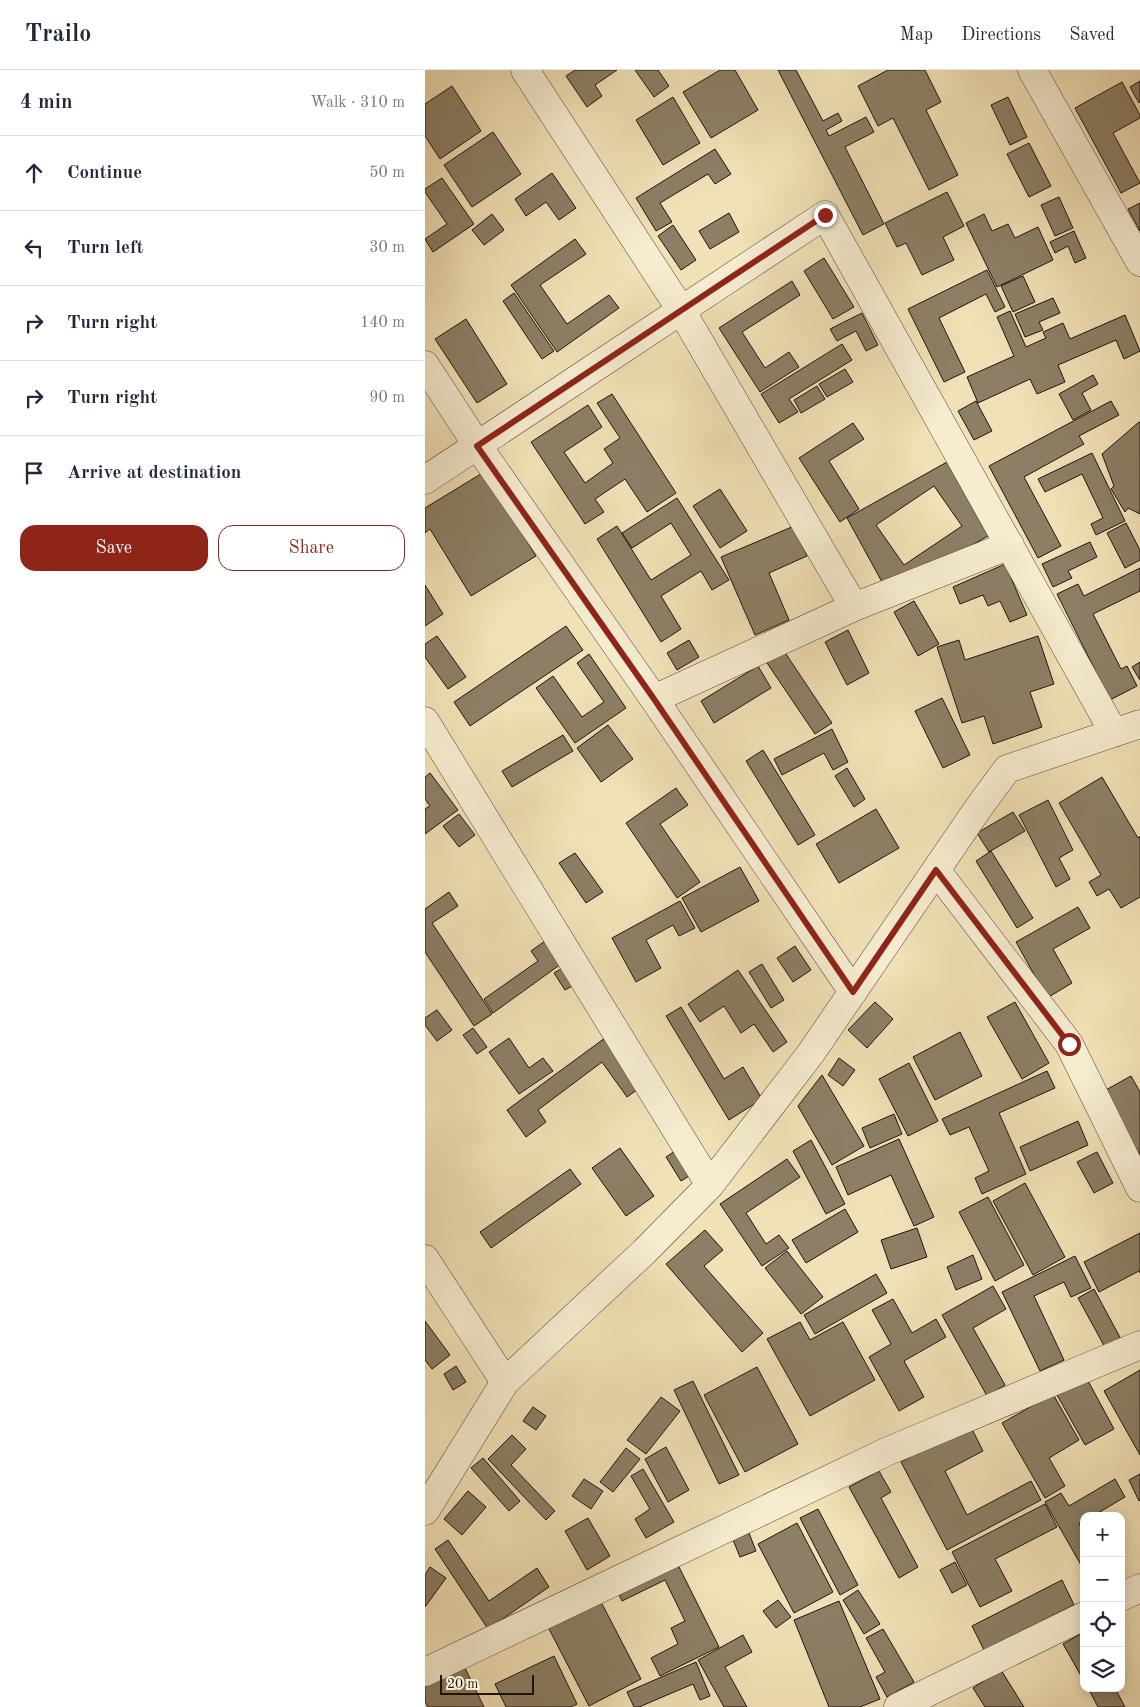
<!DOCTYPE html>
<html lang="en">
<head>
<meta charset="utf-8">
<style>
  body { margin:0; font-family:"Old Standard TT",serif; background:#f6f6f7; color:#1f2937 }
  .controls { position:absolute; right:15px; bottom:15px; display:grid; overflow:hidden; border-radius:10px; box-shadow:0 2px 12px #0003 }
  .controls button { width:45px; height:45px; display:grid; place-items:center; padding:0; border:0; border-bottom:1px solid #e0e1e3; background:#fff; color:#1f2937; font:25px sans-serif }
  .scale { position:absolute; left:15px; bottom:12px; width:94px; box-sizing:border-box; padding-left:5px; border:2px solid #1f140f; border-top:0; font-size:14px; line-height:18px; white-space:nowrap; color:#1f140f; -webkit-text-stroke:4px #f6ecd0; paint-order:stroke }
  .stop { position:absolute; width:15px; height:15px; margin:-11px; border:4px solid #8f2418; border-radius:50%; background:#fff }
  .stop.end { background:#8f2418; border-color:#fff; box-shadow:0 1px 5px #0008 }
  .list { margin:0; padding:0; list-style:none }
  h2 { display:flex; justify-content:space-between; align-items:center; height:65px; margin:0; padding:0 20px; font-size:21px }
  h2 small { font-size:16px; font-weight:400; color:#747a83 }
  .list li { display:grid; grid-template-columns:32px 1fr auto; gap:15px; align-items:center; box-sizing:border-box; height:75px; padding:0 20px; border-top:1px solid #e0e1e3 }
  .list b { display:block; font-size:19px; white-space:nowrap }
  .list em { font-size:16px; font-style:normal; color:#747a83 }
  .actions { display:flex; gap:10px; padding:15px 20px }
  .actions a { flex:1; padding:11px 0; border:1px solid #8f2418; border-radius:15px; text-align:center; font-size:18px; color:#8f2418 }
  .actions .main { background:#8f2418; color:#fff }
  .icon { flex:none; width:28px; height:28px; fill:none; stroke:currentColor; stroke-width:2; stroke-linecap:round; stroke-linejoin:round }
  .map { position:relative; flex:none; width:715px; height:1637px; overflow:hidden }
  header { display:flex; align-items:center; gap:30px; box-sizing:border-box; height:70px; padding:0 25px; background:#fff; border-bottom:1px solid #e0e1e3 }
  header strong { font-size:24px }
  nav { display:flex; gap:28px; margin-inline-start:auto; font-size:18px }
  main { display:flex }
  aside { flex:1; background:#fff }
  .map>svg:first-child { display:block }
</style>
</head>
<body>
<header>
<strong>Trailo</strong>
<nav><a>Map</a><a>Directions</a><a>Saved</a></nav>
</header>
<main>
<aside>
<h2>4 min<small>Walk · 310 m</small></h2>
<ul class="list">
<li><svg class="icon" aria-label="ahead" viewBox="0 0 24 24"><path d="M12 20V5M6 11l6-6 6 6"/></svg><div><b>Continue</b></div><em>50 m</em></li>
<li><svg class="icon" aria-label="left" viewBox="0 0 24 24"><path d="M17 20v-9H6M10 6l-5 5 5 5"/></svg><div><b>Turn left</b></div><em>30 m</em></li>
<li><svg class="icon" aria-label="right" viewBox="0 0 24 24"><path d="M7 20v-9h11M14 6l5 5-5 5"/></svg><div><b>Turn right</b></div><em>140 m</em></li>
<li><svg class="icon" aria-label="right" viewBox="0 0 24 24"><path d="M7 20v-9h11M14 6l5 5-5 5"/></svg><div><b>Turn right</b></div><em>90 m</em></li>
<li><svg class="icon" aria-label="arrive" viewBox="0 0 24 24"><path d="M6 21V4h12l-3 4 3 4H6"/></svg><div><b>Arrive at destination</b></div></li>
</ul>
<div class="actions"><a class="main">Save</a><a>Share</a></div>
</aside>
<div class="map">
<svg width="715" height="1637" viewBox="0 0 715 1637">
  <rect width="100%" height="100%" fill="#f1e1b6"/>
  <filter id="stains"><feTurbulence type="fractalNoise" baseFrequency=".004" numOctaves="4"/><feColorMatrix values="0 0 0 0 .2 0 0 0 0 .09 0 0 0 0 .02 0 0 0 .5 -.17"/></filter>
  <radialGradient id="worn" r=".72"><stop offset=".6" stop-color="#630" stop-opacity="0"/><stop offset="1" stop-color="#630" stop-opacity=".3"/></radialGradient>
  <path fill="#8c7f66" stroke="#1f140f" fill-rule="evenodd" d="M150,0H192L170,15L177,26L162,37L141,6Z
    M210,0H233L244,16L229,27Z
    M295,0H310L333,40L286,68L258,22Z
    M353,0H371L398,51L413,43L417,51L401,60L404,66L441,47L449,62L420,77L459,154L438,165Z
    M463,0H500L516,32L501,40L533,105L504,120L468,48L453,56L433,16Z
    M715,11V32L714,33L705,17Z
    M697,12L715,45V48L688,63L715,113L696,123L650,38Z
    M27,16L56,61L15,89L0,66V34Z
    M248,27L275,73L238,95L211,50Z
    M583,27L602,67L585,75L566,35Z
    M68,62L96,104L47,137L19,95Z
    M604,73L626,116L604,127L582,84Z
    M290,79L306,104L290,114L283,104L235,133L247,152L231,161L211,128Z
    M127,103L151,138L134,150L121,132L101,146L90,129Z
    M17,108L49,154L8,182L0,169L22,154L0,122V119Z
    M522,122L539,156L518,167L529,190L497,205L481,173L472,177L460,153Z
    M634,127L648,158L630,166L616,135Z
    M715,133V161L703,139Z
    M304,143L314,162L285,179L274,161Z
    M67,144L79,160L59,175L47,160Z
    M559,144L567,161L583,154L590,168L613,157L628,190L572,217L541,153Z
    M248,155L271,190L256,200L233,166Z
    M649,161L661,188L650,193L643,176L630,183L625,172Z
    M150,169L161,184L115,215L142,254L184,225L194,238L132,282L86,215Z
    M399,188L429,237L408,249L379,201Z
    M562,200L580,237L570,242L561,224L514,248L540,302L519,312L483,239Z
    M598,206L610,232L588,242L576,216Z
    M367,211L375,225L317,262L340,298L364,282L374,297L335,322L294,258Z
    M89,223L129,281L117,289L78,231Z
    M628,228L635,243L614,252L618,260L600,267L590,244Z
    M585,241L601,277L621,268L618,262L638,253L645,269L700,245L715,281L699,289L691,270L633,295L640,312L612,324L605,309L553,333L542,307L589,286L572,247Z
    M437,243L453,275L441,281L431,261L412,271L405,259Z
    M41,249L82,314L52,333L10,269Z
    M417,274L427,290L364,329L373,342L354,353L336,324Z
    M420,299L428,312L402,327L394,314Z
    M668,305L673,314L657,323L666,340L648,350L634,324Z
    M392,316L400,329L376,343L369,330Z
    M187,324L251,423L222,442L200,409L170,429L179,442L160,454L106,372L163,335L177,357L139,382L160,413L188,393L179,379L195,368L172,333Z
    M551,331L567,361L549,370L533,341Z
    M686,331L694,345L654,366L659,374L599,407L636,476L613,488L564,396Z
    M714,352H715V444L703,438L700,442L686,419L689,416L677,384Z
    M428,353L439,369L404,391L434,439L415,452L374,388Z
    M667,383L700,451L671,465L666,454L678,448L657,404L620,422L613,409Z
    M522,392L563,466L463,523L422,448ZM509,416L537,456L479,495L451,455Z
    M59,402L111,486L46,526L5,459L0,463V438Z
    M295,419L322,461L295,478L268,436Z
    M252,428L304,510L287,520L276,501L236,526L256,559L236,572L172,469L192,456L226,510L266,485L246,453L207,478L197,463Z
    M701,453L715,480V490L700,498L682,463Z
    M369,456L382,486L344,503L364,550L330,565L296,487Z
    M665,472L672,487L643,501L647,508L628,517L617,494Z
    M580,494L602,545L585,552L575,531L563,536L558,525L535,534L528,517Z
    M715,498V521L668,544L696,599L702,596L712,616L685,630L632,524L653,514L659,526Z
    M0,515L18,544L0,556Z
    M489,531L514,574L493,586L469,542Z
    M141,556L158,580L45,656L29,632Z
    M423,560L444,603L422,615L400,572Z
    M12,566L41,607L23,619L0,587V574Z
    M613,566L629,614L605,622L617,657L568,674L559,646L537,653L512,577L534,570L540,590Z
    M264,570L274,587L252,600L242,583Z
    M355,575L407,653L390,664L338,587Z
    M164,584L201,638L150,673L111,618L128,606L157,647L179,632L152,593Z
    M715,592V610L707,597Z
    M333,596L346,618L289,653L276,631Z
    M517,628L545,685L518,698L490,641Z
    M183,655L208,689L176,712L152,678Z
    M407,659L423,692L408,700L399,683L357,705L349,689Z
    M138,665L148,681L87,717L77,701Z
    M338,680L390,765L373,775L321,691Z
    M422,698L440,729L429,737L410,706Z
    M5,703L33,740L0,764V739L5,736L0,729V707Z
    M677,707L713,768L715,766V827L696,838L684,819L672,826L664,812L676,805L634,733Z
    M251,718L263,735L235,754L275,812L252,828L201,753Z
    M623,730L648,780L634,788L645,809L631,817L594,745Z
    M451,739L474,778L414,813L391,774Z
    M588,742L600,761L564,782L552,763Z
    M34,744L50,765L34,777L18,756Z
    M566,781L608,848L592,858L551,791Z
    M150,783L178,822L161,833L134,793Z
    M315,797L334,831L276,862L257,828Z
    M24,822L33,836L7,853L67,944L49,956L0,882V839Z
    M255,831L270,858L254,866L248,855L221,870L236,898L211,912L187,868Z
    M653,837L665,858L628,879L647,913L622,928L591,872Z
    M120,871L136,894L68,943L59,929L113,891L106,881Z
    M370,876L386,900L368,912L352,888Z
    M337,894L359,930L346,938L324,902Z
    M139,897L149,915L140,920L129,903Z
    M313,900L362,972L348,982L329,954L316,963L299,936L275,952L263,934Z
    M450,932L468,949L442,978L423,960Z
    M590,932L624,993L597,1009L562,947Z
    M256,937L299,1009L318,997L337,1029L304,1050L241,946Z
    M12,940L27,960L12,971L0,955V948Z
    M48,958L62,977L52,984L38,965Z
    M535,962L557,1006L510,1030L488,987Z
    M184,965L220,1014L202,1027L177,992L113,1040L121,1052L101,1067L82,1040Z
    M84,968L104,998L118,988L128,1001L94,1024L64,982Z
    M414,988L430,1000L418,1016L403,1005Z
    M484,993L513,1051L483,1066L454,1009Z
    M622,1001L630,1018L574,1043L601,1104L557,1124L550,1108L564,1101L544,1057L525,1065L517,1049Z
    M397,1005L439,1076L407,1095L373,1036Z
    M706,1006L715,1022V1085L679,1021Z
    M469,1044L477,1064L445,1078L437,1058Z
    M653,1051L663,1075L605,1101L595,1077Z
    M474,1069L509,1147L489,1156L466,1105L423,1125L411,1097Z
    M386,1070L420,1134L401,1144L368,1081Z
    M195,1078L229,1126L201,1146L167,1098Z
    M253,1079L269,1103L256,1111L241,1087Z
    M672,1082L688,1113L669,1123L652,1092Z
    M362,1089L375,1107L321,1143L341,1174L354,1165L364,1178L337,1196L295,1134Z
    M145,1099L156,1114L66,1178L55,1162Z
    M600,1113L640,1187L608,1205L568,1131Z
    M563,1127L599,1195L570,1211L534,1142Z
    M420,1139L433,1162L381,1193L367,1170Z
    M492,1158L502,1187L466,1199L456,1170Z
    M280,1160L298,1180L279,1196L338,1263L317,1282L241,1194Z
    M715,1163V1203L714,1201L674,1222L659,1192Z
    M362,1181L398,1227L376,1244L340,1198Z
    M548,1185L557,1209L531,1220L522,1197Z
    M650,1186L666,1218L646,1227L639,1212L609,1226L639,1290L615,1301L577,1222Z
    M451,1204L462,1223L390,1264L379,1245Z
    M568,1216L581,1239L548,1258L580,1315L562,1326L517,1245Z
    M669,1219L698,1273L682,1281L653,1228Z
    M468,1229L487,1263L511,1249L521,1267L479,1291L499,1327L474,1341L444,1287L466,1274L447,1240Z
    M0,1251L25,1285L7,1299L0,1290Z
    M375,1252L385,1270L418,1252L450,1310L385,1346L342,1269Z
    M31,1296L41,1312L28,1320L19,1304Z
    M332,1297L373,1374L320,1402L279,1325Z
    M715,1300V1385L679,1321Z
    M662,1309L689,1359L660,1375L632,1325Z
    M268,1311L314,1405L294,1414L249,1320Z
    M628,1324L654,1370L624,1388L640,1416L620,1428L577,1353Z
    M236,1327L255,1341L221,1384L202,1370Z
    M108,1337L121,1346L111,1360L98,1351Z
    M545,1355L558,1381L520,1401L542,1445L606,1411L616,1430L522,1480L476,1392Z
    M87,1365L101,1379L86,1395L130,1441L121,1450L63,1389Z
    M241,1377L264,1420L243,1432L220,1389Z
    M201,1378L215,1389L188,1422L175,1412Z
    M58,1388L95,1431L84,1441L46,1398Z
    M218,1399L249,1452L221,1468L210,1449L225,1439L206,1406Z
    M454,1401L466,1422L456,1428L493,1497L474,1508L424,1417Z
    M715,1404V1430L714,1431L704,1410Z
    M159,1409L178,1421L166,1439L147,1426Z
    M690,1409L700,1427L668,1446H659V1451L654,1454L659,1462V1493L656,1495L620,1432L636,1423L644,1436Z
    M43,1421L61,1437L37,1465L19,1449Z
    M620,1434L632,1457L570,1489L587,1521L555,1537L527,1482Z
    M393,1439L433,1515L415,1525L375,1448Z
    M163,1448L185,1486L162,1500L140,1461Z
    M372,1453L408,1522L369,1543L333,1474Z
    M324,1463L331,1481L315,1487L308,1470Z
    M23,1470L64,1531L112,1498L124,1517L63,1559L10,1479Z
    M249,1487L294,1577L235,1606L226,1588L253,1574L246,1558L260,1551L240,1510L197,1531L190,1516Z
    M530,1492L542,1515L527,1523L515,1500Z
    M5,1497L21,1508L0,1537V1505Z
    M637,1510L649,1535L559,1580L547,1556Z
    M433,1520L455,1554L439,1564L418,1530Z
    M175,1530L216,1609L164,1636L123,1557Z
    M353,1530L366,1547L351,1558L338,1541Z
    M414,1531L455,1629L435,1637H404L369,1550Z
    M458,1559L489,1612L462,1627L451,1607L460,1602L441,1568Z
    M659,1562V1611L638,1574Z
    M318,1565L327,1582L300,1597L322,1637H299L273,1590Z
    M129,1586L152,1634L146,1637H81L70,1614Z
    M36,1590L59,1637H3L0,1631V1608Z
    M271,1592L285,1626L275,1630L268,1614L214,1637H209L202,1622Z
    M576,1600L599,1637H560L548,1618Z
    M663,1618H690L700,1637H673Z"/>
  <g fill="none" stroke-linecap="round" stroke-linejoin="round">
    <defs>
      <path id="minor" d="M100,0L256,240L429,537
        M607,0L715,192
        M0,295L52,375L229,629L428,922
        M0,410L400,145L689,663
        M229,629L429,537L585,475
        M0,651L285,1115
        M511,800L644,974L715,1118
        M0,1189L80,1312
        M0,1441L80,1312L220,1181L285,1115L386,983L552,740L582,699L715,654
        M696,1527L715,1518
        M0,1602L461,1382L715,1275
        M473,1637L659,1546"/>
    </defs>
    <use href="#minor" stroke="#544739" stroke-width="29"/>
    <use href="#minor" stroke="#f6ecd0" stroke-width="28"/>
  </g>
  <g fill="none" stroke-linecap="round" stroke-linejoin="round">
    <path stroke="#8f2418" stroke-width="6" d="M400,145L52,376L229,629L428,922L511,800L644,974"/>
  </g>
  <rect width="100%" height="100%" filter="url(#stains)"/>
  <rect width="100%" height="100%" fill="url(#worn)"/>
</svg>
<div class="controls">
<button>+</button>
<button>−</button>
<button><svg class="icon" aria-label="locate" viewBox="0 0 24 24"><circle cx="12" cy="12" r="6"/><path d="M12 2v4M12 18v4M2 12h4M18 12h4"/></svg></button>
<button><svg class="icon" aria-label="layers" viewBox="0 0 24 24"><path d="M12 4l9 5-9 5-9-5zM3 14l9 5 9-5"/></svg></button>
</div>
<div class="scale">20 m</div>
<div class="stop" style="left:644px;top:974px"></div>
<div class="stop end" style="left:400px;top:145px"></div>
</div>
</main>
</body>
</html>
